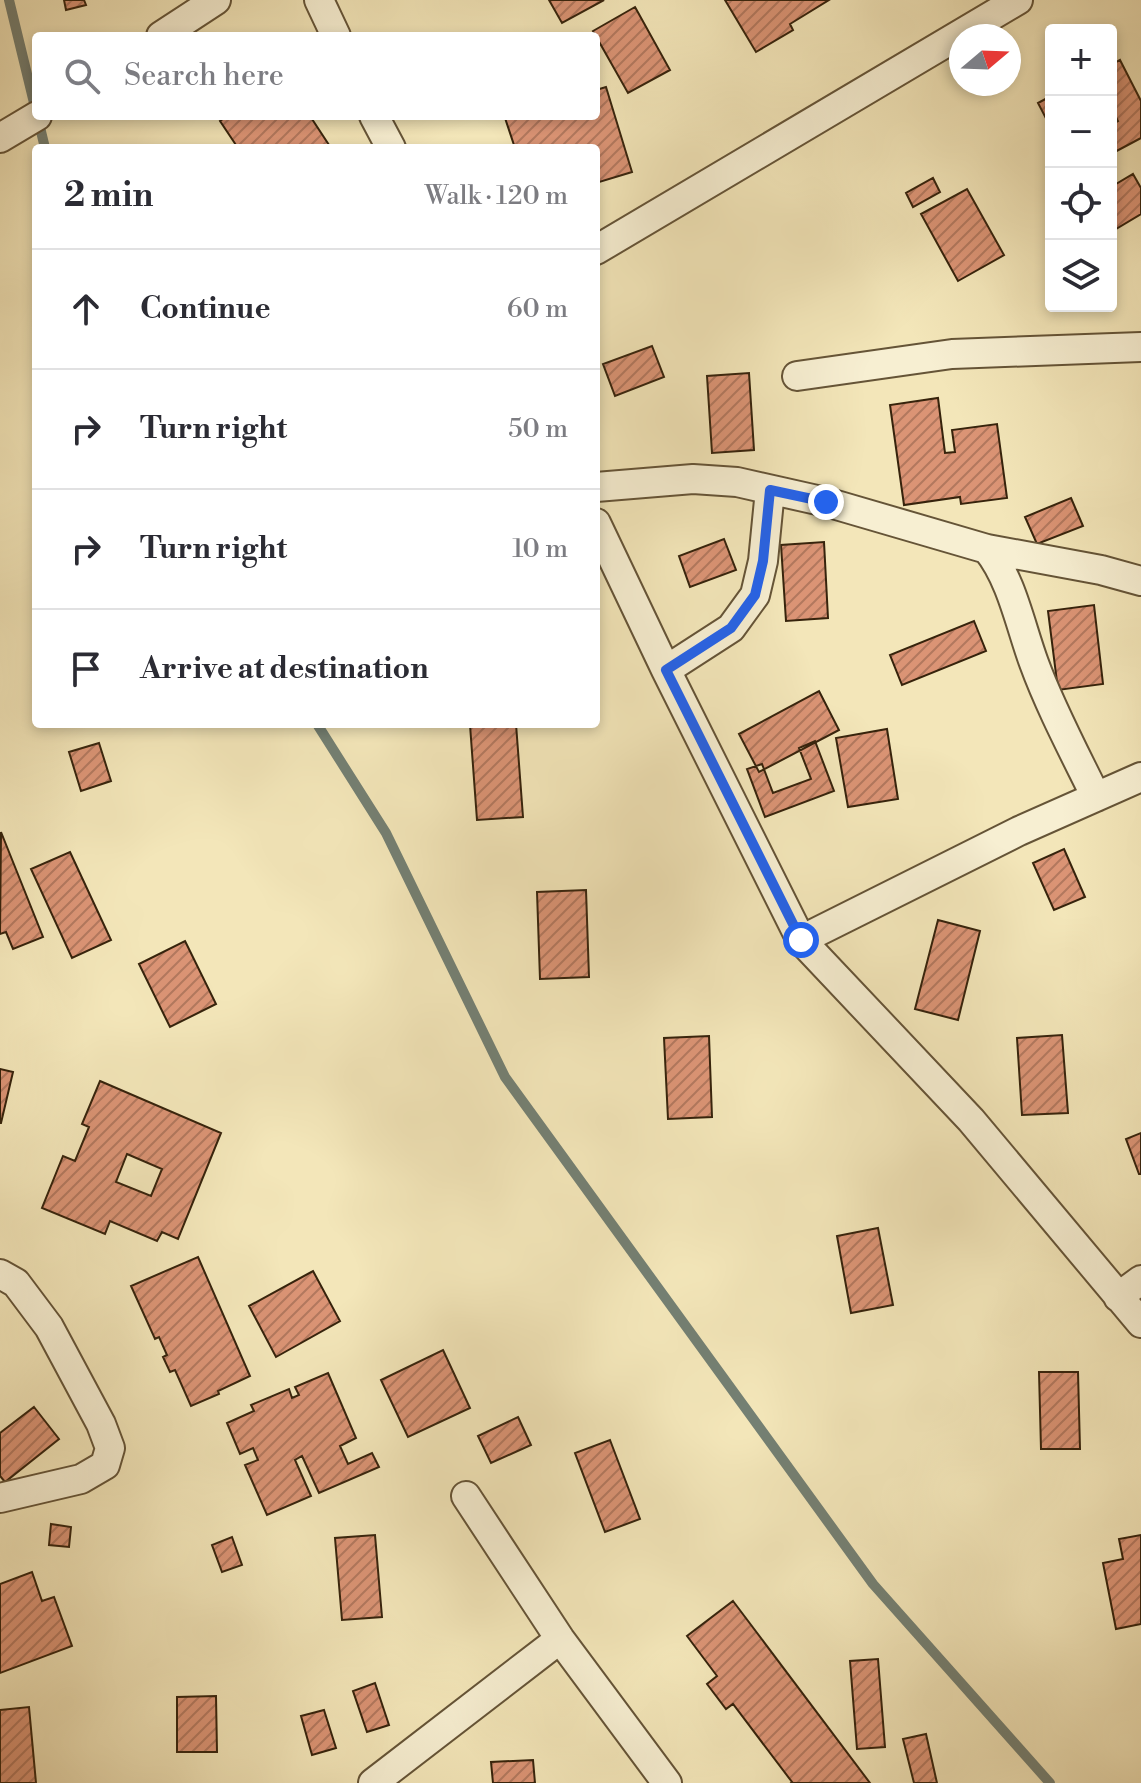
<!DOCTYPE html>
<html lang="en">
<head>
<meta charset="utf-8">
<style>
  body { margin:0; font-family:"Libre Bodoni",serif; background:#f7f7f7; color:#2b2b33 }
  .controls { position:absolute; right:24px; top:24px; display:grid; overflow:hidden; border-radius:8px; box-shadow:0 4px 12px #0003 }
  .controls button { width:72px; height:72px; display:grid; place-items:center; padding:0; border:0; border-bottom:2px solid #e1e1e2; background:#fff; color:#2b2b33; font:40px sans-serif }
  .compass { position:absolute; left:949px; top:24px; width:72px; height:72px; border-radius:50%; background:#fff; box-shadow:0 4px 12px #0003; rotate:71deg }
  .stop { position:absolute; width:24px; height:24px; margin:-18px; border:6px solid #2563eb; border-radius:50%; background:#fff }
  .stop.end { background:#2563eb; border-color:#fff; box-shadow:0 2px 8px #0008 }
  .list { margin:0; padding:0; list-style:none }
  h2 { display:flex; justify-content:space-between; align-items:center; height:104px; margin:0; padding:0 32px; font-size:34px }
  h2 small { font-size:26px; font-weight:400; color:#7c7c81 }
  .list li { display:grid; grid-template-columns:52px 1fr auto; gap:24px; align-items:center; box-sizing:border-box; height:120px; padding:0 32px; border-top:2px solid #e1e1e2 }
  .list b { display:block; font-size:30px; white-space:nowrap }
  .list em { font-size:26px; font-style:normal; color:#7c7c81 }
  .icon { flex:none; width:44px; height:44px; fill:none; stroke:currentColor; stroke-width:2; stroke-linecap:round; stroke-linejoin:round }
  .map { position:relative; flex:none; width:1141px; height:1783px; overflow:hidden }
  .search { position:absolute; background:#fff; box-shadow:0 4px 12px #0003; left:32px; top:32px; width:568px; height:88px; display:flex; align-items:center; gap:20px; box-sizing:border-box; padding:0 28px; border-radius:8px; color:#7c7c81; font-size:30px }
  .panel { position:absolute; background:#fff; box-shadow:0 4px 12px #0003; left:32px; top:144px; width:568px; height:584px; border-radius:8px }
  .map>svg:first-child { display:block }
</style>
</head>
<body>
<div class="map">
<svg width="1141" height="1783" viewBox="0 0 1141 1783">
  <defs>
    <pattern id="building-hatch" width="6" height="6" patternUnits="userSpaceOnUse" patternTransform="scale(2)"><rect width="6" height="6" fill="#db9475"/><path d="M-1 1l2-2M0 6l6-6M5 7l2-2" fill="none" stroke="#b2785e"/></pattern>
  </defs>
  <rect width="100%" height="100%" fill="#f3e6b9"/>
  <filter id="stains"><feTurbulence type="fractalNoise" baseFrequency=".0025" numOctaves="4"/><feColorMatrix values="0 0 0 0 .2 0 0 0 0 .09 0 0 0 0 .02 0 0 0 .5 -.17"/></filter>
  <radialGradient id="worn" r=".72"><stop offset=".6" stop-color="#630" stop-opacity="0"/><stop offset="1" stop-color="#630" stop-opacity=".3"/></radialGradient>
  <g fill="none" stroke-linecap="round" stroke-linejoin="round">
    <path stroke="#748073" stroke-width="10" d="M9,0L36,111
      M38,119L45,148
      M317,724L386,833L505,1077L873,1584L1050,1783"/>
  </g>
  <path fill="url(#building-hatch)" stroke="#36230c" stroke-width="2" fill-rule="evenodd" d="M64,0H84L86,5L66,10Z
    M549,0H604L562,23Z
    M725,0H829L790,24L793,30L756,52Z
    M635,7L670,70L628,93L593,31Z
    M1120,60L1141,101V138L1111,154V125L1118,121L1111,108V65Z
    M606,87L632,172L596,183V148H515L505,118L512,116H596V90Z
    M1051,96V128L1038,103Z
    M227,116H310L331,148H238L220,121Z
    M1133,174L1141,188V214L1111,232V187Z
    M933,178L940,192L913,207L906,193Z
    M967,189L1004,255L958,281L921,214Z
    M652,346L664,377L615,396L603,364Z
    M749,373L754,450L712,453L707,376Z
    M938,398L945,453L955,452L952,430L997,424L1007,498L961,504L960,497L904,505L890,405Z
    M1071,498L1083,526L1037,544L1025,517Z
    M724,539L736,570L690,587L679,556Z
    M824,542L828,618L786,621L781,545Z
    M1094,605L1103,684L1058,690L1048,611Z
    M974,621L986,651L902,685L890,655Z
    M819,691L839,730L759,772L739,734Z
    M489,724H516L523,817L477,820L470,725Z
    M887,729L898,799L848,807L836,738Z
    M815,741L834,791L765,817L747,769L762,764L773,793L811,779L799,748Z
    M99,743L111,781L81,791L69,752Z
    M1,832L43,937L13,949L6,932L0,934Z
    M1064,849L1085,897L1054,910L1033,863Z
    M70,852L111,940L72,958L31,869Z
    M586,890L589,977L540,979L537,892Z
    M938,920L980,931L958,1020L915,1009Z
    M185,941L216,1004L170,1027L139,964Z
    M1062,1035L1068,1113L1022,1115L1017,1038Z
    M709,1036L712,1117L668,1119L664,1038Z
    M0,1069L13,1072L1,1123H0Z
    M100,1081L221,1133L178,1239L162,1232L157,1241L110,1221L105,1234L42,1208L63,1156L75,1161L89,1127L82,1124ZM127,1154L162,1169L151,1196L116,1182Z
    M1141,1133V1174H1139L1126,1139Z
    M878,1228L893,1305L851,1313L837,1236Z
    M198,1257L250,1376L218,1391L219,1394L191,1406L175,1370L170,1372L163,1357L167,1355L159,1337L155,1339L131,1286Z
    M313,1271L340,1321L276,1357L249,1306Z
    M443,1350L470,1408L408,1437L381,1380Z
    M1039,1372H1078L1080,1449H1041Z
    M328,1373L356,1438L340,1446L348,1464L372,1453L379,1467L319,1493L302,1456L295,1460L311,1496L267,1515L245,1465L258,1460L253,1448L240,1454L227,1423L254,1411L251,1405L289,1389L292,1398L299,1395L295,1387Z
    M34,1407L59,1439L5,1482L0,1476V1433Z
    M518,1417L531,1445L491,1463L478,1436Z
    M610,1440L640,1519L605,1532L575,1453Z
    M51,1524L71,1527L69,1547L49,1545Z
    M375,1535L382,1617L342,1620L335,1538Z
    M1141,1535V1624L1116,1629L1103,1563L1123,1559L1119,1539Z
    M232,1537L242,1565L222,1572L212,1545Z
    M32,1572L42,1601L54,1597L72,1646L0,1673V1584Z
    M733,1601L870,1783H791L792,1782L733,1704L726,1709L707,1684L717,1676L687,1636Z
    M878,1659L885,1747L857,1749L850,1661Z
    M375,1683L389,1725L367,1732L353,1691Z
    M216,1696L217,1752H177V1697Z
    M29,1707L36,1783H0V1710Z
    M324,1710L336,1748L312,1755L301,1716Z
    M926,1734L937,1783H914L903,1739Z
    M533,1760L535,1783H493L491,1762Z"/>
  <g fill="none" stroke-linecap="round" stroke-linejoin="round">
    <defs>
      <path id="street" d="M319,0L336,36
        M161,36L216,0
        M374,116L391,148
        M0,138L37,116
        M596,250L1018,0
        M797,376L952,354L1141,347
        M596,487L693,479L737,482L826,502L987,549L1101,570L1141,581
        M596,523L666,670L801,940L971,1120L1141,1323
        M987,549C1012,580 1020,625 1034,663C1050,707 1075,754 1096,797
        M666,670L731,628L755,595L763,561L770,490
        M801,940L1019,831L1141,777
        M0,1274L16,1283L49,1327L101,1424L110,1448L105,1465L81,1479L0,1498
        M1118,1297L1141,1280
        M466,1496L560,1639L667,1783
        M373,1783L560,1639"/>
    </defs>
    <use href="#street" stroke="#655437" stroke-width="32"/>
    <use href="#street" stroke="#f7efd2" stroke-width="28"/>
  </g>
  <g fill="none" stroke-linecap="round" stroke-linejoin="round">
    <path stroke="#2563eb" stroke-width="10" d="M801,940L666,670L731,628L755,595L763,561L770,490L826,502"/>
  </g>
  <rect width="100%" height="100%" filter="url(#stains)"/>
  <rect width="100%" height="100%" fill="url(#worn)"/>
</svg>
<div class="controls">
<button>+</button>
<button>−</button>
<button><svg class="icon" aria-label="locate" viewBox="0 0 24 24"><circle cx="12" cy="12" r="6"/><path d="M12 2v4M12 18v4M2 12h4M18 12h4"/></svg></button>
<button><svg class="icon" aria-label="layers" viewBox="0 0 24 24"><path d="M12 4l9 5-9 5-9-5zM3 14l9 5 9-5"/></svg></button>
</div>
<svg class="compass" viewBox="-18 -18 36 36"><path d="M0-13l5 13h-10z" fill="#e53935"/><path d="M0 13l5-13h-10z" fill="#7c7c81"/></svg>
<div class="stop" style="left:801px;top:940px"></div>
<div class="stop end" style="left:826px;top:502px"></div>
<div class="search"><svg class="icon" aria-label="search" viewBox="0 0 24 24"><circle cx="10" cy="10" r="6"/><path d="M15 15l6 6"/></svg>Search here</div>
<section class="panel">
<h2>2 min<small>Walk · 120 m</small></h2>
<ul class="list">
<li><svg class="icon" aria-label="ahead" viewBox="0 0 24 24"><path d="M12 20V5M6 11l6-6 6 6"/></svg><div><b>Continue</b></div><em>60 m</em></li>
<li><svg class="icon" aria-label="right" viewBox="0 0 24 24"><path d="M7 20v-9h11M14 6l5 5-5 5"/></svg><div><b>Turn right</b></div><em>50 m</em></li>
<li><svg class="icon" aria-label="right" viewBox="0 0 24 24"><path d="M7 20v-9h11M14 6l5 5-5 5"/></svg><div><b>Turn right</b></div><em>10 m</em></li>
<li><svg class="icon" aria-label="arrive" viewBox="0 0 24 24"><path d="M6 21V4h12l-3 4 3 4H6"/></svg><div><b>Arrive at destination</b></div></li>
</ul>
</section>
</div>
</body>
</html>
